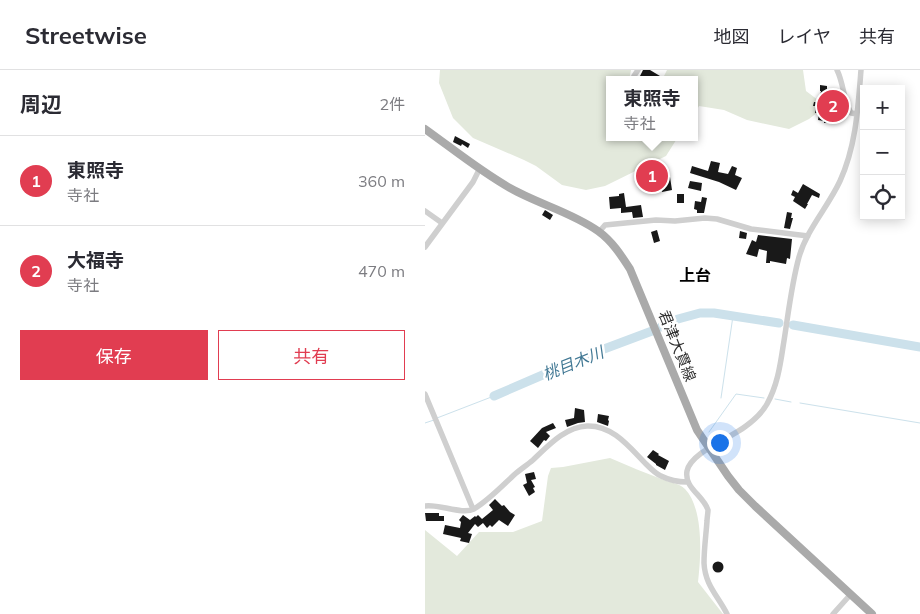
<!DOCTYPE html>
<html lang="ja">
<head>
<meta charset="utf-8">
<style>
  body { margin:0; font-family:Mulish,"Noto Sans JP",sans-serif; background:#f7f7f7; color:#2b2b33 }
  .controls { position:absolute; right:15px; top:15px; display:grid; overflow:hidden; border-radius:0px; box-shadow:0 2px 12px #0003 }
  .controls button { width:45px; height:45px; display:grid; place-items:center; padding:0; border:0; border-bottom:1px solid #e1e1e2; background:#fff; color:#2b2b33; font:25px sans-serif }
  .you { position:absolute; left:294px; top:372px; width:18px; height:18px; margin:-12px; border:4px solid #fff; border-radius:50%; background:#1a73e8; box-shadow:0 0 0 8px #1a73e833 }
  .badge { display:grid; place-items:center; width:32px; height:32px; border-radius:50%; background:#e13d51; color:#fff; font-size:16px; font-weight:700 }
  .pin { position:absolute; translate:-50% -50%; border:2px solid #fff; box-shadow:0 1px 5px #0006 }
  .popup { position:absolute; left:181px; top:6px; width:92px; height:65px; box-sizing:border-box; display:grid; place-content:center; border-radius:0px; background:#fff; filter:drop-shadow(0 1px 4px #0005); font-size:16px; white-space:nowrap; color:#7c7c81 }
  .popup b { font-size:19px; color:#2b2b33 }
  .popup::after { content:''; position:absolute; left:50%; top:100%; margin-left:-10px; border:10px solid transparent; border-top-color:#fff }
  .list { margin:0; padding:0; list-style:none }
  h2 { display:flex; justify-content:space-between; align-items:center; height:65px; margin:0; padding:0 20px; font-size:21px }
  h2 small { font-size:16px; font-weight:400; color:#7c7c81 }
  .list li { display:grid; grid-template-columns:32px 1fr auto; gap:15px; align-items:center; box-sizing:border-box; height:90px; padding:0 20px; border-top:1px solid #e1e1e2 }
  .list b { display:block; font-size:19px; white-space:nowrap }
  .list p { margin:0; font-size:16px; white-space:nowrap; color:#7c7c81 }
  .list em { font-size:16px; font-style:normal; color:#7c7c81 }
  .actions { display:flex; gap:10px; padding:15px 20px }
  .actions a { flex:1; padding:11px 0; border:1px solid #e13d51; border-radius:0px; text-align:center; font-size:18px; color:#e13d51 }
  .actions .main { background:#e13d51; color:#fff }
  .icon { flex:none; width:28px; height:28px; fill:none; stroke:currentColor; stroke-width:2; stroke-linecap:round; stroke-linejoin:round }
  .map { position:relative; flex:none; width:495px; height:544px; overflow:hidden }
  header { display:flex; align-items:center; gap:30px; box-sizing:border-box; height:70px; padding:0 25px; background:#fff; border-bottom:1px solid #e1e1e2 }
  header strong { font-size:24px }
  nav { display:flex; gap:28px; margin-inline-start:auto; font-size:18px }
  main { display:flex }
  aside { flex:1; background:#fff }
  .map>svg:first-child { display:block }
</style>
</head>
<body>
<header>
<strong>Streetwise</strong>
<nav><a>地図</a><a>レイヤ</a><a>共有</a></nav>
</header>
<main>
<aside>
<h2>周辺<small>2件</small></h2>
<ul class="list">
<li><span class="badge">1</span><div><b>東照寺</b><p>寺社</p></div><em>360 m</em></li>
<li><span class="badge">2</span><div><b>大福寺</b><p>寺社</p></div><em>470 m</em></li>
</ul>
<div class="actions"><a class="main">保存</a><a>共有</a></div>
</aside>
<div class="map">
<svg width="495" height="544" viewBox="0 0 495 544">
  <rect width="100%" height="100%" fill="#fff"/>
  <path fill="#e3e9dc" d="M15,0H206L204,10H184V67H253L241,86L180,116L161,120L137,115L111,96L99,90L48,68L28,48L14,13Z
    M242,0H378L381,21L401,36L384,49L364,59L322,50L299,40L274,36L270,43V10H237Z
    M185,388C203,396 221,403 239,410C246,413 254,413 260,419C279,439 276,487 273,512L298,544H0V460L32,486L54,462H88L117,451L123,406L126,398L138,397Z"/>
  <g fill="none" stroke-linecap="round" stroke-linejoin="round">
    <path stroke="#cce1eb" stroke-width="1" d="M296,328L308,246
      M350,329L366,332
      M375,333L495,353
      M12,348L69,326
      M0,353L9,350
      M284,362L311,324L339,328"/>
    <path stroke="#cce1eb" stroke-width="9" d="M368,255L495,277
      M236,257L253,249L275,243H289L354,253
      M69,326L171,282L227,261"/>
  </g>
  <path fill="#191919" d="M218,0H225L235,6L232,10H213Z
    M395,15L402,16V28L411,29L410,31H416L414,42L406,41L405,53H399V51L393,50L394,43H390L391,36H388L389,32H391V30H394L396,21H395Z
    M30,66L45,74L43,78L37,74L36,76L28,72Z
    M286,91L295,93L293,102L303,104L307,96L312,98L310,105L317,108L311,120L294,112L265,103L267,96L283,101Z
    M232,101L234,109L221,112L219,104Z
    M245,107L247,120L237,122L235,108Z
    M265,111L277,113L276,121L263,118Z
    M378,114L395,124L394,128L387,125L382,134H383L380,139L368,131L370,127L366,125L368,120L373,123Z
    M199,123L201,137L216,135L218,147L208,148L207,142L196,143V138L185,139L184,127L194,126V124Z
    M252,124H259V133H252Z
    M277,127L282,128L279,143H272V140L269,139L270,131L276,132Z
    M120,140L128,145L125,150L117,145Z
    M362,142L367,143L366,148H368L365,159L359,158Z
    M232,160L235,171L229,173L226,162Z
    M315,161L322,163L321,169L314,168Z
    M333,165L367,169L365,189L362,188L361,194L345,191V193H341L342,181L334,179L332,187L321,184L327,170L331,172Z
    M150,338L159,340L160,352L153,353L142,357L140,350L149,348Z
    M173,344L184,346L183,350L184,351L183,356L172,352Z
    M128,353L131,358L121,362L125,366L121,371L119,370L113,378L105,371L117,358Z
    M228,380L234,384L233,385L244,391L240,400L231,395V394L222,387Z
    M109,402L111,409L106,410L110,417L108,418L110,422L104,426L98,415L102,413L100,404Z
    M70,429L77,436L79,435L85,442L90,445L83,456L74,450L67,457L65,455L62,458L58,453L53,457L50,454L43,463L47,464L44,473L35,471L36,468L18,464L20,455L35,458L36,452L34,450L38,445L45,450L50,446L51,447L53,445L57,449L68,440L64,435Z
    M0,443H14V446H19V451H1Z
    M287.5 497a5.5 5.5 0 1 1 11 0a5.5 5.5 0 1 1-11 0Z"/>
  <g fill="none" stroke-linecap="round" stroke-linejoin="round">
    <path stroke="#cfcfcf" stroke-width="5.5" d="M412,0C419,14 418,30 426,43L432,44
      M209,6L213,0
      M0,141L17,153
      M174,162L180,155L231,150L250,151L280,148L292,149L326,159L383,166
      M0,177L48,112L55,98
      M0,324L48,439
      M0,436C15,434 37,445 49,439C64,430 77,416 90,404C96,399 102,395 108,390C123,376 140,357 162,356C188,355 205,378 221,394C225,398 231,404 236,406C244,410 254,412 262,412
      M302,544C293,526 280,515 279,493C279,479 281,465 282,451C282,448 283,443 283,440C278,425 259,418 262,401C266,382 306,368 321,356C329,350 337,343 342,334C352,316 355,297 358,277C363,247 366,216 374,187C382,159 403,137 415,111C431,76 433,38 436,0
      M408,544L426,524"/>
    <path stroke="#aaa" stroke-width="8" d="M0,59C28,79 55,101 85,118C113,134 146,142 173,161C187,171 196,185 205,199L272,360L303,406L314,420L330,436L447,544"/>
  </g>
  <g text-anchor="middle" stroke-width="5" stroke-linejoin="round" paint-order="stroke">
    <g font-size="15" fill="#323232" stroke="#fff">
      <text transform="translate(252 276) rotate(68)" y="5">君津大貫線</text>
    </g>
    <g font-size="16" font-weight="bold" fill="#000" stroke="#fff">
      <text x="270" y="211">上台</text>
    </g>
    <g font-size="16" font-style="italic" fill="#417894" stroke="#fff">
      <text transform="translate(148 293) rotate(-22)" y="6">桃目木川</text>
    </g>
  </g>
</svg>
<div class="controls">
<button>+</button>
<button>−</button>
<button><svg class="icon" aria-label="locate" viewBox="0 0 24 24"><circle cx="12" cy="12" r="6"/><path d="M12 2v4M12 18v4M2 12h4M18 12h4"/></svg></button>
</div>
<div class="you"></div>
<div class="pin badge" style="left:227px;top:106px">1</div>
<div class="popup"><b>東照寺</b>寺社</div>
<div class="pin badge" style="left:408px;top:36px">2</div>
</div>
</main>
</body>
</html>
